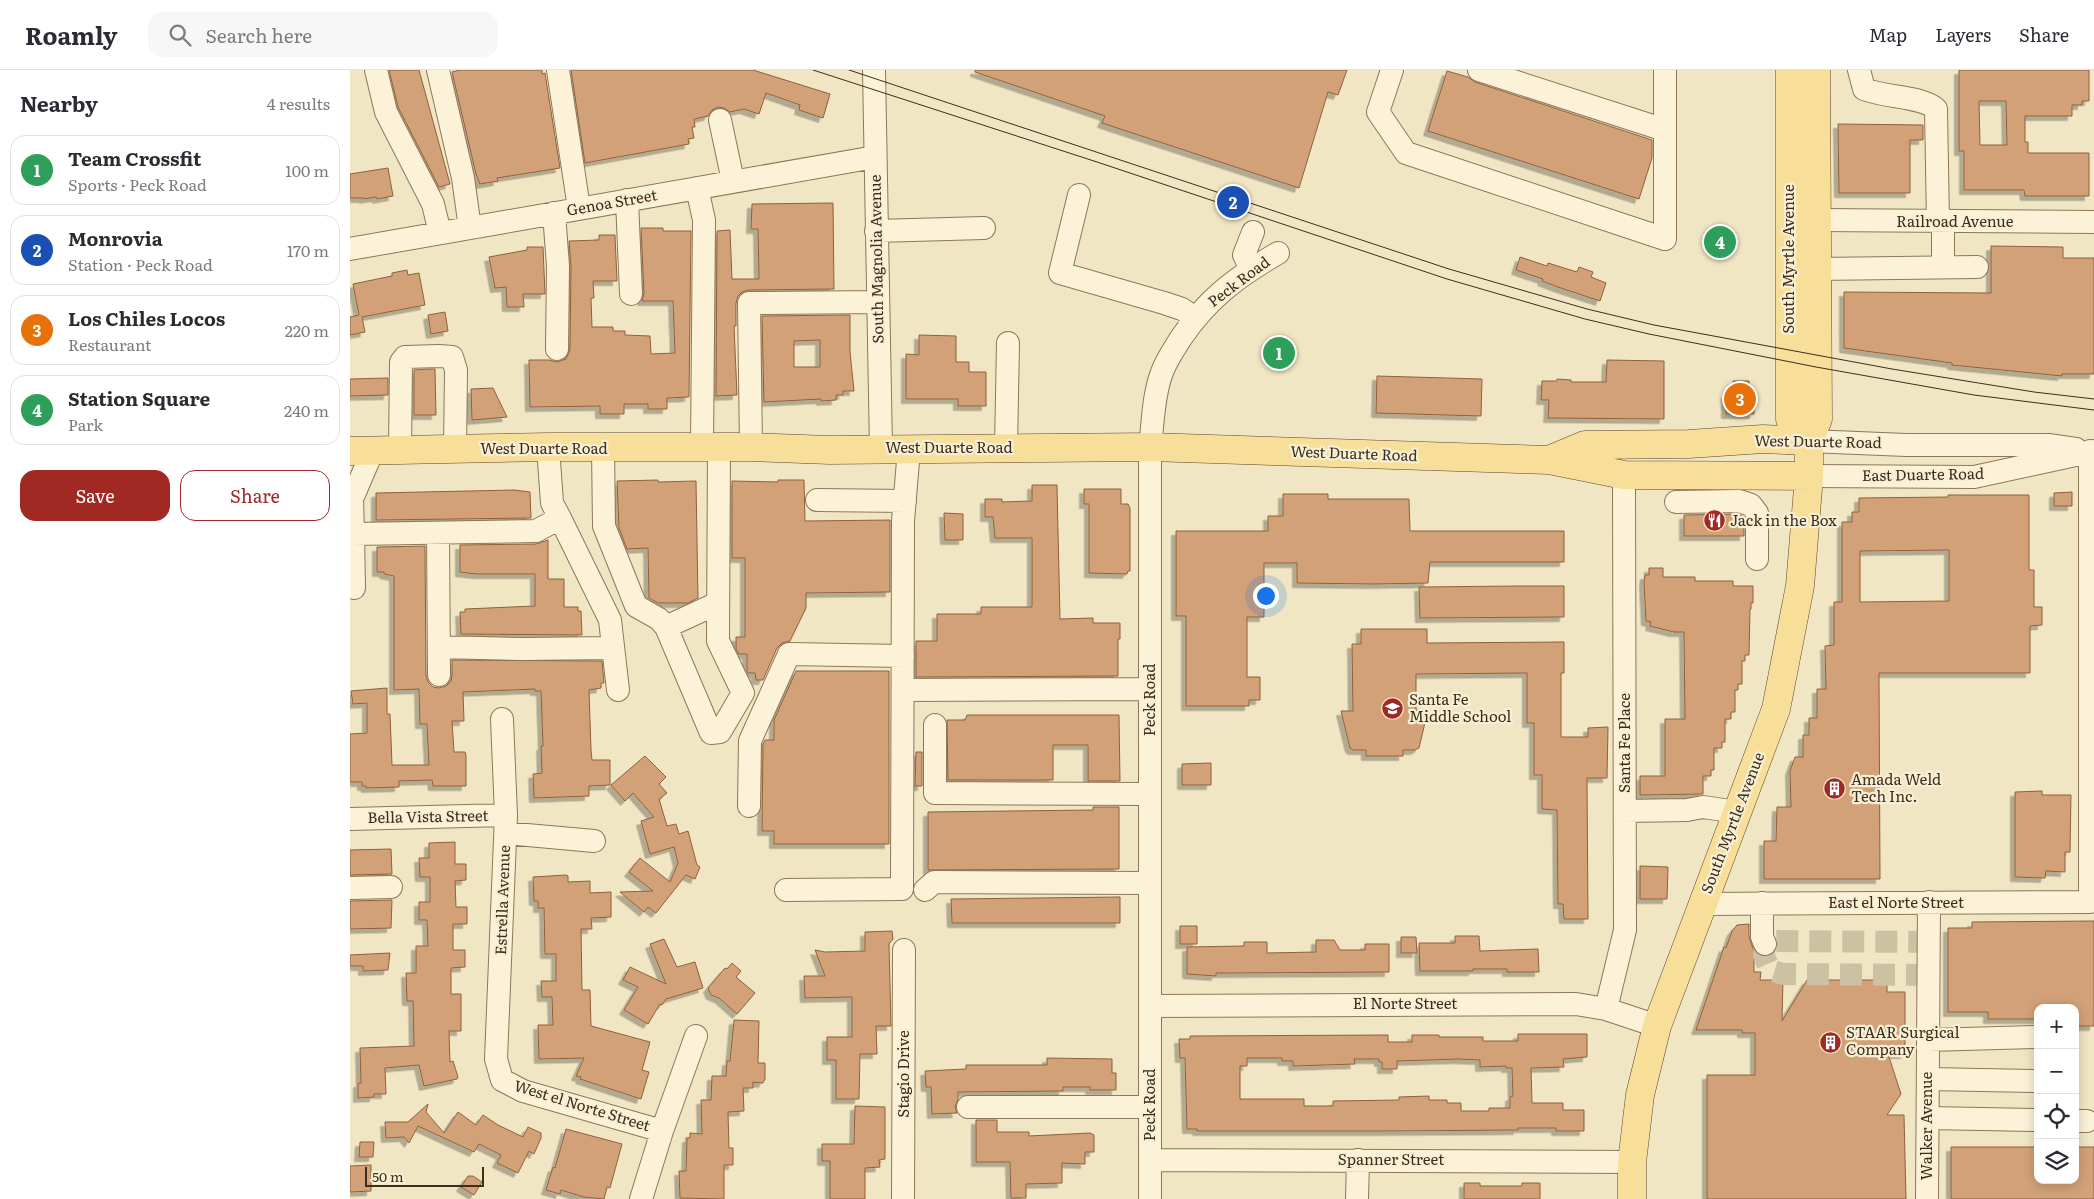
<!DOCTYPE html>
<html lang="en">
<head>
<meta charset="utf-8">
<style>
  body { margin:0; font-family:Literata,serif; background:#f7f7f7; color:#2b2b33 }
  .controls { position:absolute; right:15px; bottom:15px; display:grid; overflow:hidden; border-radius:10px; box-shadow:0 2px 12px #0003 }
  .controls button { width:45px; height:45px; display:grid; place-items:center; padding:0; border:0; border-bottom:1px solid #e1e1e2; background:#fff; color:#2b2b33; font:25px sans-serif }
  .scale { position:absolute; left:15px; bottom:12px; width:119px; box-sizing:border-box; padding-left:5px; border:2px solid #3c2e1e; border-top:0; font-size:14px; line-height:18px; white-space:nowrap; color:#3c2e1e; -webkit-text-stroke:4px #f8efd4; paint-order:stroke }
  .you { position:absolute; left:915px; top:525px; width:18px; height:18px; margin:-12px; border:4px solid #fff; border-radius:50%; background:#1a73e8; box-shadow:0 0 0 8px #1a73e833 }
  .badge { display:grid; place-items:center; width:32px; height:32px; border-radius:50%; background:#a12924; color:#fff; font-size:16px; font-weight:700 }
  .pin { position:absolute; translate:-50% -50%; border:2px solid #fff; box-shadow:0 1px 5px #0006 }
  .list { margin:0; padding:0; list-style:none }
  h2 { display:flex; justify-content:space-between; align-items:center; height:65px; margin:0; padding:0 20px; font-size:21px }
  h2 small { font-size:16px; font-weight:400; color:#7c7c81 }
  .list li { display:grid; grid-template-columns:32px 1fr auto; gap:15px; align-items:center; box-sizing:border-box; height:70px; margin:0 10px 10px; padding:0 10px; border:1px solid #e1e1e2; border-radius:15px }
  .list b { display:block; font-size:19px; white-space:nowrap }
  .list p { margin:0; font-size:16px; white-space:nowrap; color:#7c7c81 }
  .list em { font-size:16px; font-style:normal; color:#7c7c81 }
  .actions { display:flex; gap:10px; padding:15px 20px }
  .actions a { flex:1; padding:11px 0; border:1px solid #a12924; border-radius:15px; text-align:center; font-size:18px; color:#a12924 }
  .actions .main { background:#a12924; color:#fff }
  .icon { flex:none; width:28px; height:28px; fill:none; stroke:currentColor; stroke-width:2; stroke-linecap:round; stroke-linejoin:round }
  .map { position:relative; flex:none; width:1744px; height:1129px; overflow:hidden }
  header { display:flex; align-items:center; gap:30px; box-sizing:border-box; height:70px; padding:0 25px; background:#fff; border-bottom:1px solid #e1e1e2 }
  header strong { font-size:24px }
  nav { display:flex; gap:28px; margin-inline-start:auto; font-size:18px }
  .search { width:350px; height:45px; background:#f7f7f7; display:flex; align-items:center; gap:12px; box-sizing:border-box; padding:0 18px; border-radius:15px; color:#7c7c81; font-size:19px }
  main { display:flex }
  aside { flex:1; background:#fff }
  .map>svg:first-child { display:block }
</style>
</head>
<body>
<header>
<strong>Roamly</strong>
<div class="search"><svg class="icon" aria-label="search" viewBox="0 0 24 24"><circle cx="10" cy="10" r="6"/><path d="M15 15l6 6"/></svg>Search here</div>
<nav><a>Map</a><a>Layers</a><a>Share</a></nav>
</header>
<main>
<aside>
<h2>Nearby<small>4 results</small></h2>
<ul class="list">
<li><span class="badge" style="background:#2e9e5b">1</span><div><b>Team Crossfit</b><p>Sports · Peck Road</p></div><em>100 m</em></li>
<li><span class="badge" style="background:#1a4fb4">2</span><div><b>Monrovia</b><p>Station · Peck Road</p></div><em>170 m</em></li>
<li><span class="badge" style="background:#e8710a">3</span><div><b>Los Chiles Locos</b><p>Restaurant</p></div><em>220 m</em></li>
<li><span class="badge" style="background:#2e9e5b">4</span><div><b>Station Square</b><p>Park</p></div><em>240 m</em></li>
</ul>
<div class="actions"><a class="main">Save</a><a>Share</a></div>
</aside>
<div class="map">
<svg width="1744" height="1129" viewBox="0 0 1744 1129">
  <defs>
    <filter id="shadow"><feDropShadow dx="-4.5" dy="4.5" stdDeviation="0" flood-color="#0004"/></filter>
  </defs>
  <rect width="100%" height="100%" fill="#f1e6c4"/>
  <path fill="#d2a177" stroke="#8e613c" fill-rule="evenodd" filter="url(#shadow)" d="M39,0H69L100,114L89,117L48,37Z
    M110,0H192V4L195,3L210,98L147,108L148,111L130,114L126,104L102,2Z
    M221,0H403L480,24L473,48L449,40L450,35L416,23L409,44L394,39L380,42L374,38L368,37L362,40L358,46L344,49L345,57H342L344,68L338,69L339,74L235,93Z
    M625,0H997L988,25L978,22L949,118L752,53L755,46L625,2Z
    M1609,0H1739V31H1732V35H1722V46H1675V72H1678V83H1739V126H1675L1674,120H1614V81H1609ZM1629,31H1656L1657,75H1630Z
    M1097,1L1118,7L1125,12L1302,70V88L1289,129L1078,61Z
    M1488,54L1573,55V70H1560V123H1489Z
    M38,98L43,126L27,129L26,127L14,129V128H0V104Z
    M483,133L484,219L399,220L392,222L388,226L386,233V256H384L387,325L366,326L367,161L380,160L382,209H409L408,159H401L402,134Z
    M291,158H313V161H341L339,327L317,328V339H298V334H274V344H250V336L180,337L179,290H199L207,292L216,289L220,280L221,196L219,171L249,170V165H265L267,211H243L244,228H241L242,257H263V261H275V265L300,266L301,284L325,283L323,231H292L294,223Z
    M1641,176L1713,177V188H1744V304H1712V306L1602,295V293L1494,278V222L1641,223Z
    M177,177H193L195,224H173L174,237H157L156,217L145,218L139,187L177,180Z
    M1170,187L1197,196L1198,193L1227,202L1229,197L1243,202L1241,207L1256,213L1250,231L1208,217L1192,211L1193,209L1166,200Z
    M57,200L58,205L69,203L75,235L12,247L15,262L0,265V247L9,245L3,214L42,206V203Z
    M95,242L98,261L81,264L78,245Z
    M500,245V282L504,321H493V325H486V330L471,331V329L414,332L412,246ZM470,270V297H444V271Z
    M569,265L606,266V292H619V302H636V336H608V329H556V284L569,285Z
    M1257,290L1314,291V349L1198,348L1199,330H1191L1192,311H1207V309L1221,310V312H1256Z
    M79,299H85L86,345H64V300Z
    M1027,306L1132,309L1131,346L1026,343Z
    M38,308V325L0,326V309Z
    M1383,311H1399V324H1404V344H1376V324H1383Z
    M143,318L157,347L122,350L121,319Z
    M308,410V412L346,411L348,528L338,533H308L299,528L298,478L277,479L269,458L267,411Z
    M428,410H454L455,451L540,450V522L456,523V538L440,571L432,573L427,578L413,610H406L405,603H398L397,601V584H389L386,579V567H395V488H382V411L428,412Z
    M682,415H707L710,549L743,548V553H770V569H768V606L566,607V571H587V544H631V537H682V468H645L643,447H635V429H652V432L682,431Z
    M734,419H771V434H778L780,438V501H778L777,504L739,503V434H734Z
    M164,420L180,422L181,448L26,450V423Z
    M1722,422V436H1704V423Z
    M933,424H978V429H1059L1060,461H1214V492H1080L1078,513L1023,514L947,513V493H914V547H897V607H910V630H899V636H836V546H826V461H918V446H933Z
    M1598,425H1679V500H1684V537H1692V555L1680,556V603H1529L1530,809H1414V771H1426L1427,737H1441L1440,701L1445,687H1453V665H1459V648H1467V619H1476L1475,576L1484,575V532H1492V452H1502V442H1509V428L1598,427ZM1599,480V531L1510,532V481Z
    M594,443L613,444V470H595Z
    M1387,444L1394,447V466H1334V445Z
    M198,470V509H214V537H228V541H231L232,565L111,564L110,542H115V539L185,536V504H126L110,502V475L186,474Z
    M75,476L76,605L78,612L83,617L89,618L96,616L101,611L102,605V590L252,591L254,613H251V618L239,620L241,680L242,690H260V715L239,716V726L184,728L183,704L192,703L191,676H193L191,621H185V619L113,622L114,651H102L104,682H115L116,685V716H83L82,710L49,711V717L16,718V716H12V712H0V664L17,663V633L3,634L1,621L37,618V644H40L42,695H79L77,654H70L69,619L44,620V506L34,504V502H27V477Z
    M1299,498H1313V507H1345V511H1383V516H1403V533H1401V539H1400L1399,585H1395V591H1392V614H1388V620H1385V642H1381V649H1375V672H1372V678H1364V700H1361V706H1353V724L1290,725V706H1315V649H1335L1334,562H1324L1300,556L1301,552L1296,551L1294,512L1295,505H1299Z
    M1167,516H1214V547L1070,548L1069,517Z
    M1011,559H1077V573L1214,572V603H1211V667H1238V658L1258,657L1257,708H1237L1238,849H1214L1213,834H1208L1207,740L1192,739V705H1184V653H1177V603L1066,604V640H1078L1069,678L1065,680H1053V686H1016V680H1003L1000,678L991,641H1003L1002,574H1011Z
    M446,601H539V774H424V761H412L413,674L415,670H424V650Z
    M617,645H769L770,711H738V675H703V710H598L597,650H615Z
    M566,682H572V716H565Z
    M295,686L316,707L309,714L317,723L309,729L317,756L326,754L329,764L338,761L347,795L350,797L345,809L336,805L306,843L298,837L294,842L270,822L303,821L279,802L290,788L320,812L328,793L324,777L300,784L291,751L304,747L283,723L275,731L261,715Z
    M861,693V715H832V694Z
    M1692,721V725H1721L1720,782H1715V802L1696,801L1695,808L1665,807V722Z
    M743,737H769V799L578,800V742L743,740Z
    M105,772V794H116V810L105,811L106,837H117V854H103V880H115V897L101,898V924H111V961H99L100,992L103,991L108,1007L107,1009L74,1016L69,995L35,998L36,1024H24V1027L8,1028V1013H11L10,978L64,976L63,931H57L56,903H66V876H78L77,850H69V832H80V807H70L69,788H79V773Z
    M41,779L42,804L0,805V780Z
    M1290,796L1318,797L1317,829H1290Z
    M216,805L218,806V812L240,811V823L261,822V847L241,848L242,859H231L232,920H240L241,956L300,972L292,1000L299,1002L291,1029L230,1009L231,1007L226,1006L234,988L189,989L188,955H203L202,927H192L191,911H206V884H195L194,838H188V831H184L183,807Z
    M770,827V853H602L601,829Z
    M42,830L41,858L0,859V831Z
    M1744,851V956H1725V938H1688V949H1638V942H1598V858H1622V852Z
    M1399,854V867L1404,881V902H1411L1410,910H1433L1432,951L1457,910H1537V922H1555V984H1538L1551,1024L1537,1045H1554L1556,1129H1357V1005H1405V963H1392V960H1346L1374,877L1376,878L1382,861L1387,855Z
    M830,856H847V874H830Z
    M542,861L543,869L539,874L541,956H526L527,984H510L509,1029H486V990H477V967H502V927L455,928L454,906H475L465,880L475,882L515,881V862Z
    M1105,866H1129L1130,881L1188,879L1189,902H1157V899H1123V901H1070L1069,873H1105Z
    M1051,867H1066L1067,883H1051Z
    M314,869L327,897L345,892L353,918L316,929L312,935L310,934L298,954L274,940L288,917L273,910L280,897L316,914L300,874Z
    M966,870H984L990,880H1015V874H1039V902L880,903H866V906L837,904V877L894,876V872H917V883L966,882Z
    M40,883L38,900L13,901V896H0V885Z
    M382,893L391,901L386,907L405,923L387,944L369,928L361,925L358,918L375,898L377,899Z
    M384,950L409,951L408,993H415V1009L413,1013L403,1012V1018H393L394,1041L378,1042L379,1078H383V1095H374V1129L330,1128L329,1101H336L337,1068H340V1063L352,1064L351,1030H361L362,1006H376L377,991H380Z
    M1168,964H1237V987L1213,989L1214,997L1181,998L1182,1033H1213V1040H1234V1061H1206V1058H1168V1060L1035,1061H847V1059H837L835,988H830L829,969H840V966L1038,965V972H1062V965H1089V967H1133V971H1168ZM897,988H932V991H943V996L1005,994L1004,989H1029V992H1032V999H1047V991L1108,989L1130,990V997L1156,996V998H1162L1163,1026L1160,1027V1038H1139V1041H1111V1033H1097V1030H1079V1026L1049,1027V1030L983,1031V1036H954V1029H890V996H897Z
    M697,988L762,989V1003H766V1020H740V1017H713V1021L608,1022V1029L605,1037L607,1043L582,1044L581,1017H576L575,1001L616,999V995H697Z
    M78,1034L76,1042L94,1063L108,1042L126,1055L133,1045L148,1055L173,1067L178,1057L191,1063V1068L184,1084L179,1081L168,1103L147,1093L151,1085L129,1074L124,1082L68,1056L59,1073L54,1067L36,1068L35,1052H58Z
    M505,1036L535,1037V1089L529,1090L530,1097L515,1098V1129H480V1091H472V1074H504Z
    M626,1050H647V1062H679V1066L740,1063L744,1065V1082H735V1094L712,1093V1113L676,1114V1128H661L660,1092H626Z
    M216,1059L272,1074L260,1118L257,1117L254,1129L234,1127L211,1120L210,1124L196,1120L203,1097L205,1098Z
    M10,1072H24L23,1087H9Z
    M1601,1077H1688V1110H1725V1077H1744V1129H1601Z
    M21,1095V1121L0,1122V1096Z
    M118,1106H123L132,1112L124,1125L111,1117Z
    M1114,1113H1130V1116H1172V1113H1190V1129H1114Z"/>
  <g fill="none" stroke-linecap="round" stroke-linejoin="round">
    <path stroke="#cdc1a3" stroke-width="22" stroke-dasharray="22 11" stroke-linecap="butt" d="M1578,905L1433,904L1420,900L1414,886L1415,874L1420,871L1579,872"/>
    <defs>
      <path id="minor" d="M26,0L36,42L83,134L90,163
        M88,0L113,108L120,158
        M208,0L229,138
        M524,0L531,379
        M1042,0L1028,42L1056,83L1315,169V0
        M1129,0L1315,60
        M1509,0L1514,19C1536,28 1572,26 1586,39L1588,152
        M370,50L383,111
        M347,118L354,150L352,377
        M729,125L710,203L814,233L832,239L845,248
        M277,130L281,224
        M204,143L208,196L207,279
        M1467,150L1744,152
        M1593,152V197
        M526,161L634,158
        M0,179L525,87
        M901,199L894,185L903,162
        M1467,199L1627,197
        M1459,371L1556,375H1698L1726,379
        M401,377L399,233L528,232
        M253,378L254,456L286,536L309,549L316,557L361,663L370,662L393,623L368,571L369,377
        M656,378L658,273
        M50,380L51,292L55,287L89,286L102,287L106,300L105,380
        M1459,406L1624,407L1744,381
        M467,430L555,431
        M1326,432L1389,431L1401,435L1407,443V489
        M210,448L260,550L268,620
        M88,463L89,605
        M3,464L2,429L23,380
        M4,518L3,464L186,461L210,448L202,433L198,377
        M316,557L368,533
        M89,577L173,579L263,578
        M553,620L800,619
        M152,649L156,745L146,989L152,1010L173,1021L312,1061
        M585,655V723L800,724
        M399,736L400,671L439,584L553,586
        M1275,741L1337,740L1353,737L1387,742
        M0,749L156,745
        M156,763L244,771
        M0,818L41,817
        M436,820L552,819L553,451L559,379
        M575,820L584,812L800,813
        M1412,833V867L1415,874
        M1353,834L1740,832V381
        M800,936L1226,934L1256,939L1307,956
        M1256,939L1275,860L1274,405
        M1578,970L1688,967
        M1578,1009L1688,1011
        M618,1037H800
        M1578,1048L1688,1050
        M1725,1051H1737
        M800,1090L1282,1092
        M291,1129L312,1061L346,966
        M553,1129L554,880
        M800,1129V377C803,353 803,328 811,305C815,292 824,279 831,268C858,228 887,207 928,183
        M1007,1129L1008,1090
        M1577,1129L1579,832"/>
      <path id="major" d="M1440,0V349L1459,371
        M0,381L198,377H401L480,380L800,377L1199,390L1274,405L1459,406
        M1199,390L1235,375L1339,374L1413,369L1459,371
        M1282,1129V1092L1290,1025L1307,956L1426,639L1450,516L1459,406V371L1468,349L1466,0"/>
    </defs>
    <use href="#minor" stroke="#8d7758" stroke-width="24"/>
    <use href="#major" stroke="#5b452d" stroke-width="29"/>
    <use href="#minor" stroke="#fbf2d8" stroke-width="22"/>
    <use href="#major" stroke="#f7de99" stroke-width="28"/>
    <path stroke="#3c2e1e" stroke-width="1" d="M463,0L747,92L1097,209L1235,249L1299,264L1466,297L1624,325L1744,340
      M499,0L1099,199L1237,239L1304,255L1542,299L1684,322L1744,329"/>
  </g>
  <defs>
    <symbol id="restaurant-disc" viewBox="-11 -11 22 22"><circle r="9.5" fill="#a12924" stroke="#f8efd4"/><path d="M-5-6h1v4h1v-4h1v4h1v-4h1v5L-1.5 .5V6h-2V.5L-5-1ZM5-6V6H3V1.5H1.5Q1.5-4 5-6Z" fill="#fff"/></symbol>
    <symbol id="school-disc" viewBox="-11 -11 22 22"><circle r="9.5" fill="#a12924" stroke="#f8efd4"/><path d="M0-5L7-2L0 1L-7-2ZM-4 1L0 2.5L4 1V4Q0 6-4 4Z" fill="#fff"/></symbol>
    <symbol id="building-disc" viewBox="-11 -11 22 22"><circle r="9.5" fill="#a12924" stroke="#f8efd4"/><path d="M-4-6H4V6H1V3H-1V6H-4ZM-2.5-4.3h1.7v1.8h-1.7ZM.8-4.3h1.7v1.8H.8ZM-2.5-1h1.7V.8h-1.7ZM.8-1h1.7V.8H.8Z" fill="#fff"/></symbol>
  </defs>
  <g fill-rule="evenodd">
    <use href="#restaurant-disc" x="1352" y="438" width="25" height="25"/>
    <use href="#school-disc" x="1030" y="626" width="25" height="25"/>
    <use href="#building-disc" x="1472" y="706" width="25" height="25"/>
    <use href="#building-disc" x="1468" y="960" width="25" height="25"/>
  </g>
  <g text-anchor="middle" stroke-width="4.5" stroke-linejoin="round" paint-order="stroke">
    <g font-size="15" fill="#3c2e1e" stroke="#f8efd4">
      <text transform="translate(262 133) rotate(-10)" y="5">Genoa Street</text>
      <text x="1605" y="157">Railroad Avenue</text>
      <text transform="translate(527 189) rotate(-91)" y="5">South Magnolia Avenue</text>
      <text transform="translate(1439 189) rotate(-90)" y="5">South Myrtle Avenue</text>
      <text transform="translate(889 212) rotate(-37)" y="5">Peck Road</text>
      <text transform="translate(1468 372) rotate(1)" y="5">West Duarte Road</text>
      <text x="599" y="383">West Duarte Road</text>
      <text x="194" y="384">West Duarte Road</text>
      <text transform="translate(1004 384) rotate(2)" y="5">West Duarte Road</text>
      <text transform="translate(1573 405) rotate(-1)" y="5">East Duarte Road</text>
      <text transform="translate(800 630) rotate(-90)" y="5">Peck Road</text>
      <text transform="translate(1275 673) rotate(-90)" y="5">Santa Fe Place</text>
      <text transform="translate(78 747) rotate(-1)" y="5">Bella Vista Street</text>
      <text transform="translate(1383 753) rotate(-69)" y="5">South Myrtle Avenue</text>
      <text transform="translate(153 830) rotate(-88)" y="5">Estrella Avenue</text>
      <text x="1546" y="838">East el Norte Street</text>
      <text x="1055" y="939">El Norte Street</text>
      <text transform="translate(554 1004) rotate(-90)" y="5">Stagio Drive</text>
      <text transform="translate(800 1035) rotate(-90)" y="5">Peck Road</text>
      <text transform="translate(232 1036) rotate(17)" y="5">West el Norte Street</text>
      <text transform="translate(1577 1056) rotate(-90)" y="5">Walker Avenue</text>
      <text x="1041" y="1095">Spanner Street</text>
    </g>
    <g font-size="15" fill="#3c2e1e" stroke="#f8efd4" text-anchor="start">
      <text x="1380" y="456">Jack in the Box</text>
      <text x="1059" y="635">Santa Fe<tspan x="1059" dy="17">Middle School</tspan></text>
      <text x="1501" y="715">Amada Weld<tspan x="1501" dy="17">Tech Inc.</tspan></text>
      <text x="1496" y="968">STAAR Surgical<tspan x="1496" dy="17">Company</tspan></text>
    </g>
  </g>
</svg>
<div class="controls">
<button>+</button>
<button>−</button>
<button><svg class="icon" aria-label="locate" viewBox="0 0 24 24"><circle cx="12" cy="12" r="6"/><path d="M12 2v4M12 18v4M2 12h4M18 12h4"/></svg></button>
<button><svg class="icon" aria-label="layers" viewBox="0 0 24 24"><path d="M12 4l9 5-9 5-9-5zM3 14l9 5 9-5"/></svg></button>
</div>
<div class="scale">50 m</div>
<div class="you"></div>
<div class="pin badge" style="left:929px;top:283px;background:#2e9e5b">1</div>
<div class="pin badge" style="left:883px;top:132px;background:#1a4fb4">2</div>
<div class="pin badge" style="left:1390px;top:329px;background:#e8710a">3</div>
<div class="pin badge" style="left:1370px;top:172px;background:#2e9e5b">4</div>
</div>
</main>
</body>
</html>
